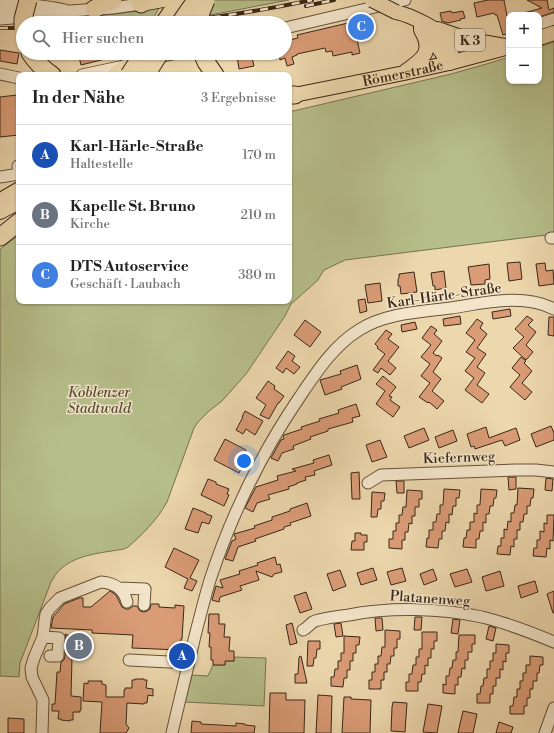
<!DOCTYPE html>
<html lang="de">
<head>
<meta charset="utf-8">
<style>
  body { margin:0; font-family:"Libre Bodoni",serif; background:#f6f6f6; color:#222 }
  .controls { position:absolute; right:12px; top:12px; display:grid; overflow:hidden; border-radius:8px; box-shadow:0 1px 3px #0004 }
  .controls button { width:36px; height:36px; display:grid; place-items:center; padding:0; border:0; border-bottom:1px solid #e0e0e0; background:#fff; color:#222; font:20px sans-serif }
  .you { position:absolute; left:244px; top:461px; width:14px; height:14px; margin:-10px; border:3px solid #fff; border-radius:50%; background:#1a73e8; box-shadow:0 0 0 6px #1a73e833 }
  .badge { display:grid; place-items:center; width:26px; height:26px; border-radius:50%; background:#0b8043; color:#fff; font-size:13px; font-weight:700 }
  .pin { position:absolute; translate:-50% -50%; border:2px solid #fff; box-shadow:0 1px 4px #0006 }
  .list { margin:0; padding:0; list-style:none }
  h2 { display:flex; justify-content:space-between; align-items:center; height:52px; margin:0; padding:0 16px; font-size:17px }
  h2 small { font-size:13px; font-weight:400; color:#767676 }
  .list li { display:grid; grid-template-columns:26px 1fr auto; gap:12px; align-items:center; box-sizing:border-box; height:60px; padding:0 16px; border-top:1px solid #e0e0e0 }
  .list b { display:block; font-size:15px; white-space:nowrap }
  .list p { margin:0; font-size:13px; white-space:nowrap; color:#767676 }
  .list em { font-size:13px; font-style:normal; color:#767676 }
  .icon { flex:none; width:22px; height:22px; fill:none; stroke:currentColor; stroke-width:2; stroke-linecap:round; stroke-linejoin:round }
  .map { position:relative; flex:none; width:554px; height:733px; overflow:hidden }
  .search { position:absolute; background:#fff; box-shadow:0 1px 3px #0004; left:16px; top:16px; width:276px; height:44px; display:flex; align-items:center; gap:10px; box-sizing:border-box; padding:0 14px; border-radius:22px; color:#767676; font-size:15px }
  .panel { position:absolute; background:#fff; box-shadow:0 1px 3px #0004; left:16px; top:72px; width:276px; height:232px; border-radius:8px }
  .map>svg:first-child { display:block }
</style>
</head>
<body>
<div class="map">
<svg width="554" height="733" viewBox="0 0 554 733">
  <rect width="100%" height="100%" fill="#edd7ad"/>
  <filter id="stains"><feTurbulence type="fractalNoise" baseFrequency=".005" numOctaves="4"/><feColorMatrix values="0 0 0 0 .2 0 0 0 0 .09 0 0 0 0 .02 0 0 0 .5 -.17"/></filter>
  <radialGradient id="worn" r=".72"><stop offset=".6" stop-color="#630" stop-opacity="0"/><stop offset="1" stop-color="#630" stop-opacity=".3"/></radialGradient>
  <path fill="#b6bf8b" stroke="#787251" d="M213,0H289L205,16Z
    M159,8L152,21L114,23H29V21C72,18 116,15 159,8Z
    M554,42V234L345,260L324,270L317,281L291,304L285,316L246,374L222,401L209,411L198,422L194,428L167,502C157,520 143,534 128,547L124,549C102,553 72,554 56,574C54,576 53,580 51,582L20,663L19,677L0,676V249L19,235V301H289V112L451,74L490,63L509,57V81H539V47Z
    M234,657L266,658L264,706L185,702L192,675L208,676L213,665H225V661H234Z"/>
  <path fill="#da9c77" stroke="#3a2617" d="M488,0H504L507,16L509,15V33L503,35L497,15H495L494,13L477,17L474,3Z
    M527,0H547L549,10L554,8V12L539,17V15H524V13L542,8Z
    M451,11L452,13L463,11L465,18L460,19L461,20L448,23L442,21L440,13Z
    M371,17L374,31L356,35L360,53L352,55V52L333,56L332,51L326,52L325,48L297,54V55L292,57L294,64L287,66L285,58L280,60L279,53H285V41L298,38L297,35L348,23V22Z
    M0,50L19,53L17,64L0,61Z
    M78,53H116L117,56L81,65Z
    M251,53L254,66L239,69L237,56Z
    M17,95L19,118V135L0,137V97Z
    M520,262L522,279L509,281L507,263Z
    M545,263L546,271L553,270L554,284L539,286L536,264Z
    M489,264L490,279L485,280V284L471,285L468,267Z
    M444,271L446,288L435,290V286H433L431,273Z
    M414,272L417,292L401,294L400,286H398V279L399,278V274Z
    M380,283L382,301L368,303L365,285Z
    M365,299L367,311L360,313L358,300Z
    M510,309L511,316L493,319L492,312Z
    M460,316L461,324L444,326L443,319Z
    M527,316L533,320L528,325L536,332L526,345L533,352L526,360L513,348L524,337L515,329Z
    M549,317H554V336L548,335Z
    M477,319L483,323L480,328L487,334L477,348L486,354L477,367L485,373L477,385L489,394L482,403L465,390L474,378L465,371L475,358L466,352L475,340L466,333Z
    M305,320L321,332L310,347L294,335Z
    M415,322L417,329L402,332L401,325Z
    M431,326L437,330L434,334L442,341L433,353L437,356L438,355L442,358L433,372L441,379L432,391L444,401L437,409L429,402L428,403L419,397L430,383L421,376L430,364L421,357L431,345L422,338Z
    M386,330L392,334L388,339L399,347L388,361L396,368L390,375L381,368L378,373L373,370L385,354L377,348L378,347L375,344Z
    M288,351L295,356L292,361L300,367L294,374L286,368L283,373L276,368Z
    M521,357L526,361L524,363L532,371L522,383L532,392L525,400L510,387L520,375L512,368Z
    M357,365L361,379L341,387L342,389L325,395L320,380L341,374L340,371Z
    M383,376L396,387L389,396L392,397L390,400L400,407L393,417L376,404L385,391L376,384Z
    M268,381L275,386L274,389L284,396L279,403H278L269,419L260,415L266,405L256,398Z
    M356,404L360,416L352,418L353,422L328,429V431L310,437L311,439L293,446L294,449L282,453L278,461L271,458L281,440L284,439L283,437L284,435L302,429L301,427L320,421L319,419L339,413L338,410Z
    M245,411L263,421L255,435L246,429L243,434L236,430L243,417H242Z
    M551,426L554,433V440L536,447L531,434Z
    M486,427L489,438L516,428L520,440L505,446L502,440L475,449L474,446L471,447L467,434Z
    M424,428L429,440L409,448L404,436Z
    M453,430L457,441L439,448L435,437Z
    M225,439L246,450L241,461L244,463L239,473L214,460Z
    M380,440L387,457L372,462L366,445Z
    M329,455L332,465L314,471L315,475L305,477L306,480L297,483V484L288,487L289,489L268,495L270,499L257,503L253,512L245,508L256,487L278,480L277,476L296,471L292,469L314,463L313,460Z
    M359,472L360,499H352L351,473Z
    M508,477H516V489L509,490Z
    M546,478L553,479L552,491L545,490Z
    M208,479L216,482V484L229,489L227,494L229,495L224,506L201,495Z
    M396,481H404V493H397Z
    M518,488L534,489L533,498H531L530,506H527V514H524L523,522H520V530H517V539H514V547L511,546L510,555L497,554L498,546H501V538H504V529L507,530L508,521L511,522V513H514L515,505H517Z
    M444,489L460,490L459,498H456V506H453L452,515L449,514V523L446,522L445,531H442V539H439L438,548L426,547L427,538H429V530H433V522H436L437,514H440V505H443Z
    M481,489L497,490L496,498H494L493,506H490L489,514H486V523L483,522V531H480L479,539H476V548L463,547L464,538H466L467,530H470V522H474V513L477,514V505H480Z
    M407,490L422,491V499H419V507H415V516H412V524L409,523L408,532H405V540H402V549L389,548V539H393V531H396V523H399V515H402L403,507H406Z
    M372,492L385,493L384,501H381V509H378L377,517H371Z
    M307,503L311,516L290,523L291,525L284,527V529L255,539L256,541L238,547L233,561L225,559L232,541L236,539L234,534L255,528L254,526L272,520V517L290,511V509Z
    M193,508L206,513V514L212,516L209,524L202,522L198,533L185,529Z
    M547,515H554L553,541L550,540V549L547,548L546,557L533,556L534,548H537V540H540V531L544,532V523L547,524Z
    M355,533H361V535H367V542H364V550H351L352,541H355Z
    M174,548L199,560L190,578L197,581L192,591L184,588L188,579L165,567Z
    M275,557L277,565L280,564L282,572L274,574L272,577L256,571L259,580L240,586L242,590L220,597L219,602L212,600L216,586L223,588L220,580L240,574L239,571L258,565L257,563Z
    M373,568L377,580L361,585L357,573Z
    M402,568L406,581L391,585L387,572Z
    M433,569L437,580L424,585L420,574Z
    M467,569L472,582L455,587L450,574Z
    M340,570L346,586L333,591L327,574Z
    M500,571L504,586L486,591L482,577Z
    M535,581L538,592L521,598L518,586Z
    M110,591L116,595L122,607L126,609H129L133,606H137L140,611L144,612L147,611L150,609L151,604H159V607L175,608V605L184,606L182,639H181L180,650L132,648L133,635L92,633V630L51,628L53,617L64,604L79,598H83V607H91Z
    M554,591V613H553L547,594Z
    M306,592L312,609L300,613L294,596Z
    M209,614H219V624H225L224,637H230L229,651H234V661H225V665H213V660H211V647H209L210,633H208Z
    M415,617H422L421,630H414Z
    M375,618H382L383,630L376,631Z
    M453,619L460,620L458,634L451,633Z
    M292,623L297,643L290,645L286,625Z
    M341,623L343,636L336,637L334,624Z
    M489,626L496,628L493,641L486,639Z
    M385,630L400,631V639H397V648H394V656H391L390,664H387V672H384V680H381V689H369V680H372V672H375V664H378V656H381L382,647H385Z
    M422,632H437V641H434V649H431V658H428V666L425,665V674H422L421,682H418V691H406V682H409V674H412L413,665H416V657H419V649H422Z
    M65,634L88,643V655L72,658L71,696L81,697V710H80V712H73V720H70V721L61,720V719H58L59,711H52V704H55L57,672H60L61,662L64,660L65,656L66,638Z
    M459,635H475V644H472V652H468V660H465V669L462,668L461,677H458V685H455V694L443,693V684L446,685V676H449L450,668H452L453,660H456V652H458Z
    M344,636L360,637L359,645H356V653H353V661H350V670H347V678H344L343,687L331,686V677H334L335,669H338V661H341V653H344Z
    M308,641H320V649H317L316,658H314L313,666H307Z
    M496,644L509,645V653H506V662L503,661V670L500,669V678H496V686H493V694H490V703H477V694H480L481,686H483L484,678H487V669H490V661H493V653H496Z
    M301,656L307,683H295V674H298L299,657Z
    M530,656L543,657V665H540L539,673H537V681H533V689H530V698H527V706H524V714H510V706H513L514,697H517V689H520V681H523V673H526V665H530Z
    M135,679H144V680H147L146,688L153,689V696L148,695L147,703H144V704L127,703L126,724L129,728L126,733H100L102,702L83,701L84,683L88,684V681H102V684L106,685V697H124V690H125V688H132V680H135Z
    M270,693H286V700H305L304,733H269Z
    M318,695L332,696L331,733H316Z
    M344,697H351V699L371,700L370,733H342Z
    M393,702L407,703L405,732L391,731L392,707Z
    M428,704L442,706L437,733L423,732Z
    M463,711L477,714L473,733H458Z
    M8,718L24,719V733H8Z
    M192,721L201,722V724L236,726V723L245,724V725L255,726L254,733H191Z
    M499,722L513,727L511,733H496Z"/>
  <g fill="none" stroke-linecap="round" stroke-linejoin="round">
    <defs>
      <path id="minor" d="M0,1C22,5 44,5 65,10
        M0,9L17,14
        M0,19L50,15L70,11L112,8L141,4
        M539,24L554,19
        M285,28L405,0
        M154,58L177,53
        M0,74L19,78
        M82,75L124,66
        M0,177L19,174L18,166
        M551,238H554
        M368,483L381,475L517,470H536L554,472
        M119,588L145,589L144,605
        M303,630C307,628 310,624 313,622C318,619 341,616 349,615C390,607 440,608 482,617C507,623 530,632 554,642
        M43,637L59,638L58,656H50
        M129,660L189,663
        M42,733L43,700L32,677L31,668L34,658L43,637L45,620L46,614L50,608L60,598L101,582C114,583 124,589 127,602
        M172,733C179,702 187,671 194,640C199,620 204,600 210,580C231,516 261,454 299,398C316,373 333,346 359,330C386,313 420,312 451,308C484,303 523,293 554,309
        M545,733L554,708"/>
      <g id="major">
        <path d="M141,4L163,0"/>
        <path d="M396,12C410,15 444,31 450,44C452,50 451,57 449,63"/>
        <path d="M421,27L431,37L449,63"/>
        <path d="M438,29L470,40L505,46"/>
        <path d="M539,38L554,33"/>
        <path d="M406,71C423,59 434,51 421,30"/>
        <path id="s1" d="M289,96L404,73L449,63L509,47"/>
        <path d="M0,212L19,202"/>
      </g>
      <path id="highway" d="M139,0L141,4
        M94,9L113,0
        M164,23L180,0
        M30,53C36,62 43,69 52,75
        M202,53L206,62L215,75
        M116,75L126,68
        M289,95H295
        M0,202L19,191
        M0,237L19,222"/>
    </defs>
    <use href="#minor" stroke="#67523c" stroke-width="13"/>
    <use href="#major" stroke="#3a2617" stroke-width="16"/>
    <use href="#highway" stroke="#3a2617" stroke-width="19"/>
    <use href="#minor" stroke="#f3e5ca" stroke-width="11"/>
    <use href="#major" stroke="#edd7ad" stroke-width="14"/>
    <use href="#highway" stroke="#edd7ad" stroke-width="17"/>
    <defs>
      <path id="rail" d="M306,6L334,0
        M165,23C215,18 264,10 312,0
        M0,28H23"/>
    </defs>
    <use href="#rail" stroke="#3a2617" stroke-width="4"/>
    <use href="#rail" stroke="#f3e5ca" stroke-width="2.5" stroke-dasharray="8" stroke-linecap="butt"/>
    <defs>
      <path id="major-bridge" d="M372,0L396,12"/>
      <path id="highway-bridge" d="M180,23L196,0
        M199,23L201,12L206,0
        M23,28V19L28,0
        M129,75L143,54
        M146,75L160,53"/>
    </defs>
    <use href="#major-bridge" stroke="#3a2617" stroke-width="16" stroke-linecap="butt"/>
    <use href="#highway-bridge" stroke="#3a2617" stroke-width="19" stroke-linecap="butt"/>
    <use href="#major-bridge" stroke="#edd7ad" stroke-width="14"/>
    <use href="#highway-bridge" stroke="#edd7ad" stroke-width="17"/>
  </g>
  <g text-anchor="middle" stroke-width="3" stroke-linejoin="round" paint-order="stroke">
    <rect fill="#f3e5ca" stroke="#725f4d" stroke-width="1" x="455" y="29" width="30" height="22" rx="3"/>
    <g font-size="13" font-weight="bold" fill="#3a2617">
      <text x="470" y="45">K 3</text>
    </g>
    <g font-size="14" fill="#3a2617" stroke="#f3e5ca">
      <text dy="5" stroke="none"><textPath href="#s1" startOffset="116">Römerstraße</textPath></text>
      <text transform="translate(444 295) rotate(-8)" y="5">Karl-Härle-Straße</text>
      <text transform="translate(459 457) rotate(-2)" y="5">Kiefernweg</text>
      <text transform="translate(430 598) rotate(4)" y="5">Platanenweg</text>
    </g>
    <g font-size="14" font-style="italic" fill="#594c34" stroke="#f3e5ca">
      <text x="99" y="397">Koblenzer<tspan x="99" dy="16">Stadtwald</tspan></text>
    </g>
  </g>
  <rect width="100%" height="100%" filter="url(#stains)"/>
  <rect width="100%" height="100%" fill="url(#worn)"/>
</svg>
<div class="controls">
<button>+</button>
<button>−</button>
</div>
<div class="you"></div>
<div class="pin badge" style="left:182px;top:656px;background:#1a4fb4">A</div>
<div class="pin badge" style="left:79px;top:646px;background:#6b7280">B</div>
<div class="pin badge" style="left:361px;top:27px;background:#3f7fe0">C</div>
<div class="search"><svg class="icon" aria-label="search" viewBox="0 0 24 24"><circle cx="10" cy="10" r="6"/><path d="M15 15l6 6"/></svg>Hier suchen</div>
<section class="panel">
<h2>In der Nähe<small>3 Ergebnisse</small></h2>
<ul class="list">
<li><span class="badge" style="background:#1a4fb4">A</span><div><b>Karl-Härle-Straße</b><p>Haltestelle</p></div><em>170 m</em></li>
<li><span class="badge" style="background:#6b7280">B</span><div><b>Kapelle St. Bruno</b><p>Kirche</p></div><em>210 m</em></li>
<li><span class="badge" style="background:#3f7fe0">C</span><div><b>DTS Autoservice</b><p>Geschäft · Laubach</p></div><em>380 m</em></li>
</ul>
</section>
</div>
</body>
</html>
